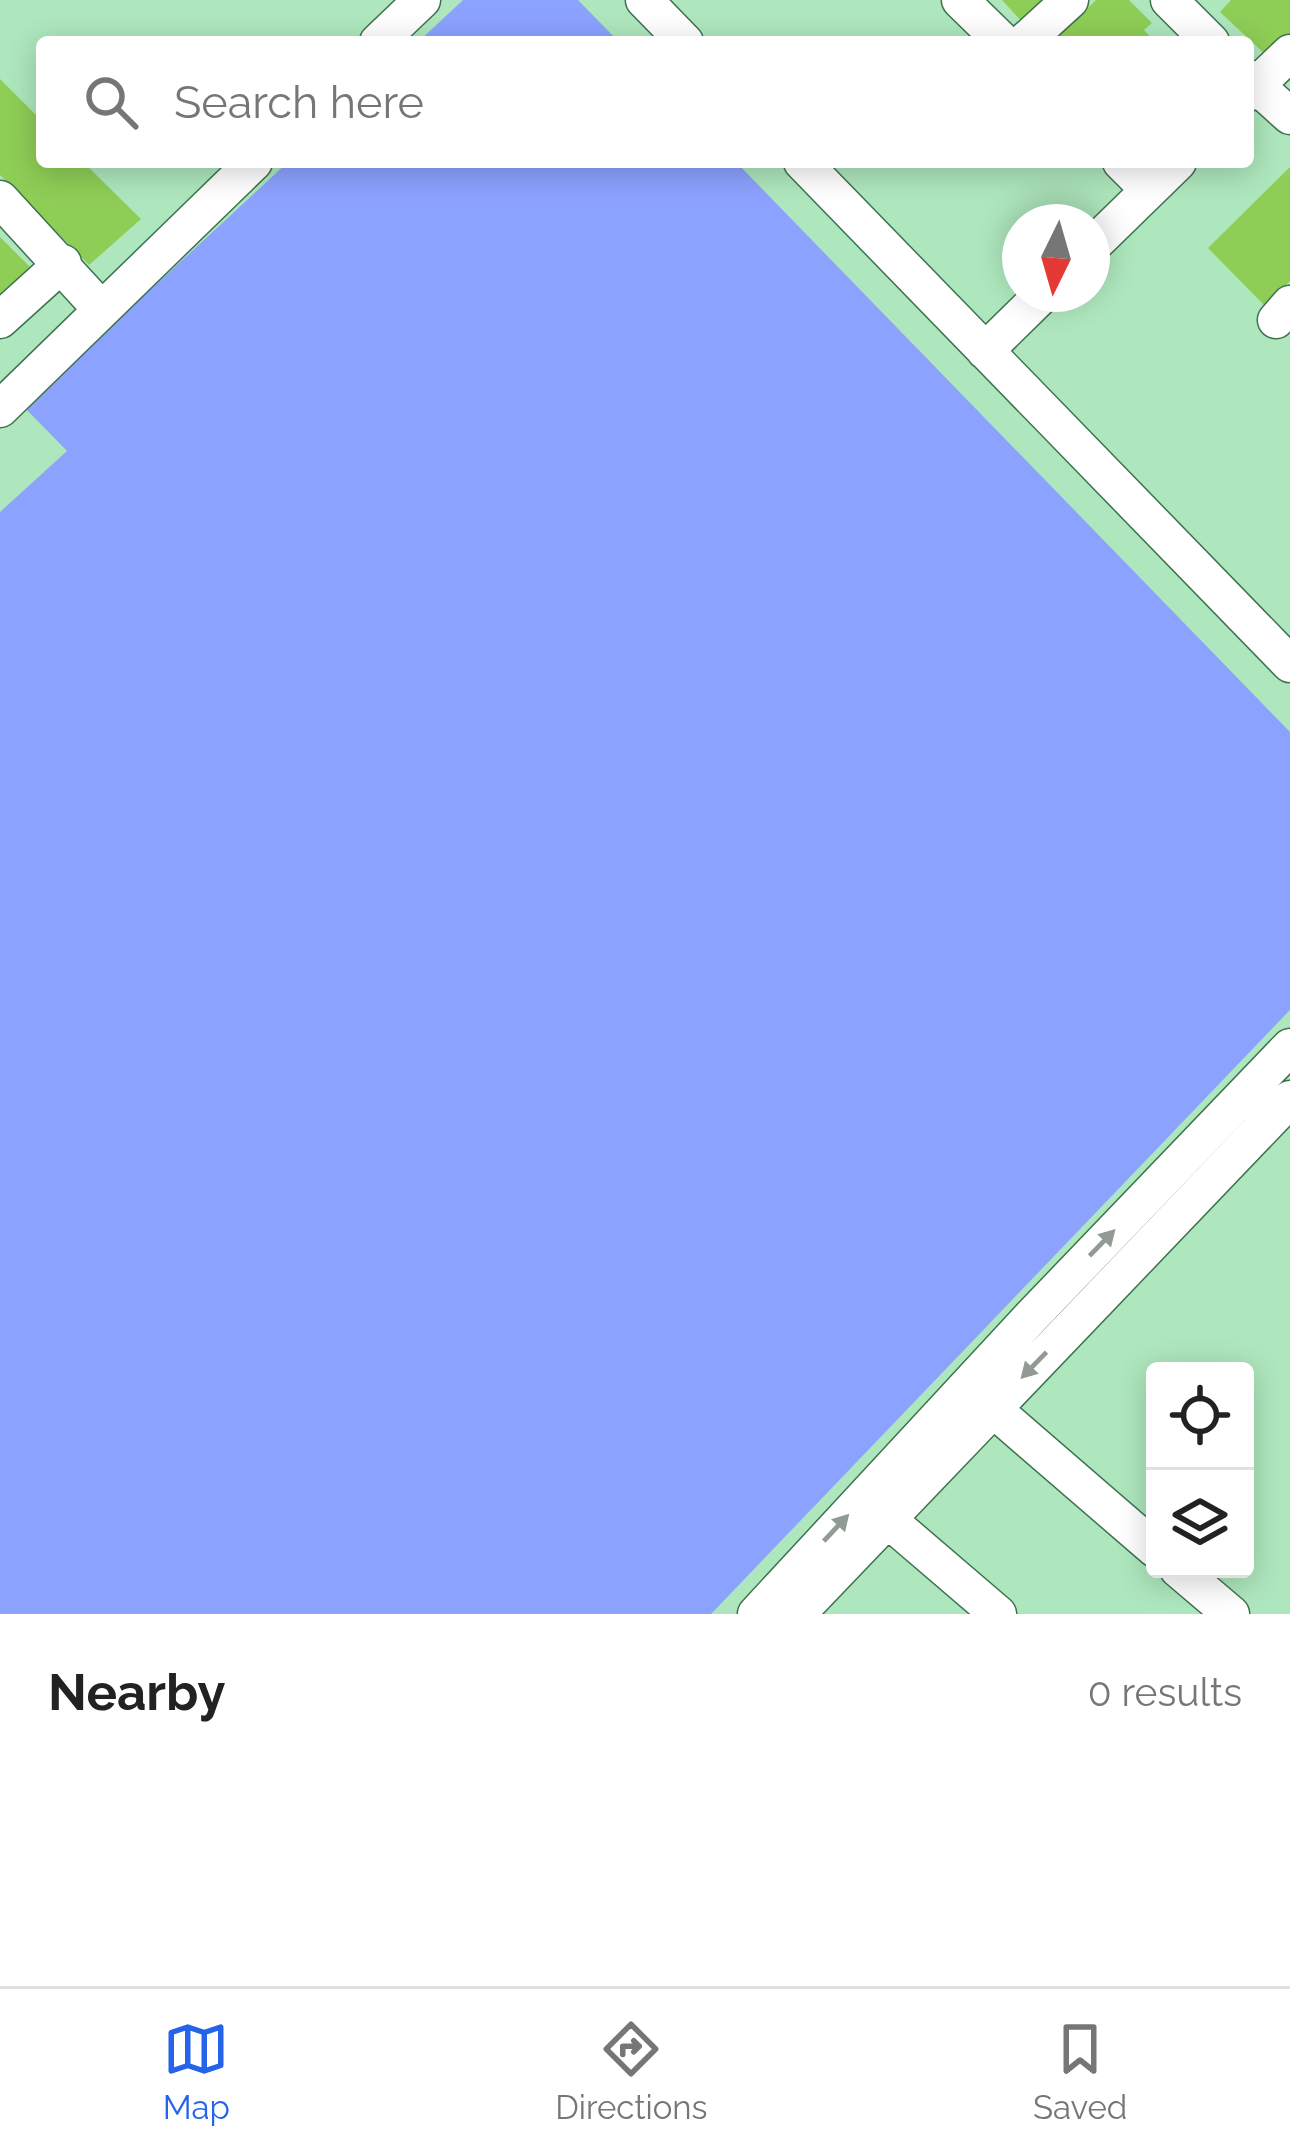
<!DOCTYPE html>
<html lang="en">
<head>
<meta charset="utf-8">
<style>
  body { margin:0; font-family:Raleway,sans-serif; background:#f2f2f2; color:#222 }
  .controls { position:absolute; right:36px; bottom:36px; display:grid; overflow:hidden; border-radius:12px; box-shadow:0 6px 30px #0003 }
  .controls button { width:108px; height:108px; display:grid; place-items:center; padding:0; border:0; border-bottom:3px solid #e0e0e0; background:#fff; color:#222; font:60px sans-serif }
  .compass { position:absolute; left:1002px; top:204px; width:108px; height:108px; border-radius:50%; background:#fff; box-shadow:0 6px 30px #0003; rotate:185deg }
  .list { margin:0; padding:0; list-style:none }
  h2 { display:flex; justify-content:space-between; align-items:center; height:156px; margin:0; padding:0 48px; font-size:51px }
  h2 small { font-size:39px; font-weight:400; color:#767676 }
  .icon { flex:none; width:66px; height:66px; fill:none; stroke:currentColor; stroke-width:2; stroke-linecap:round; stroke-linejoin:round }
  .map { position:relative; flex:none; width:1290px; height:1614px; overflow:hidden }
  .search { position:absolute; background:#fff; box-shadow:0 6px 30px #0003; left:36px; right:36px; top:36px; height:132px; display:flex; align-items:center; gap:30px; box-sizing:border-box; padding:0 42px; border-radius:12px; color:#767676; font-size:45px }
  .sheet { height:372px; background:#fff }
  nav { display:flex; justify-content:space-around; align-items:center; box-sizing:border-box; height:168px; border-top:3px solid #e0e0e0; background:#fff; font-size:33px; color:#767676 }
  nav a { display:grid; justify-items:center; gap:6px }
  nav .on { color:#2563eb }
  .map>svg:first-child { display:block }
</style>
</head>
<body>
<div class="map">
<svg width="1290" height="1614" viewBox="0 0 1290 1614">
  <rect width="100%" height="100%" fill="#aee7bd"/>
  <path fill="#8ca2ff" d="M463,0H578L619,42H418Z
    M288,162H736L1290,732V1010L711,1614H0V512L67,451L24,407Z"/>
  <path fill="#8ecd56" d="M1002,0H1054L1023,23Z
    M1096,0H1129L1152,23L1144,30L1155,42H1053Z
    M1231,0H1290V34L1268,57L1220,12Z
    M0,79L42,121V162H83L141,219L89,265L0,175Z
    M1290,167V281L1265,306L1208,248Z
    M0,237L36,273L0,305Z"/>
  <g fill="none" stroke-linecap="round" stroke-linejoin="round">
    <defs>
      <path id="minor" d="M644,0L685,42
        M960,0L1003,42
        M1169,0L1211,42
        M378,42L422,0
        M1024,42L1070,0
        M1248,78L1290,116
        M1248,93L1290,53
        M802,162L1290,664
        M1121,162L1149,190
        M0,199L101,309
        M1092,246L1178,162
        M0,320L63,263
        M1276,320L1290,304
        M985,351L1043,294
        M0,409L254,162
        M993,1409L1155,1549
        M886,1518L998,1614
        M1178,1569L1231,1614
        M756,1614L1031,1317L1290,1047
        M797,1614L1290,1099"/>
    </defs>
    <use href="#minor" stroke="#3d724e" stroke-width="39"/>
    <use href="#minor" stroke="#fff" stroke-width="36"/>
  </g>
  <defs><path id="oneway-solid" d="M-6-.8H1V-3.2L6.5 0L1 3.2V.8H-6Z" transform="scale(3)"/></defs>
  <g fill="#919b94">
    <use href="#oneway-solid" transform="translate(1102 1243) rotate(-46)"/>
    <use href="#oneway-solid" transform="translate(1034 1365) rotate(134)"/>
    <use href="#oneway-solid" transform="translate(836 1528) rotate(-47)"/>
  </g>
</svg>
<div class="controls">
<button><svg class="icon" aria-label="locate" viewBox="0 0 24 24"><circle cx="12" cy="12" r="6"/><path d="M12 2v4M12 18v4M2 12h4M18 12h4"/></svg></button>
<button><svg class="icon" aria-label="layers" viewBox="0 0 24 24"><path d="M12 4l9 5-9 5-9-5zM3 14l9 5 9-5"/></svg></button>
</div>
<svg class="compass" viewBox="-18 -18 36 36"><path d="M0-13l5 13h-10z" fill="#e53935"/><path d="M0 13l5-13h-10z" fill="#767676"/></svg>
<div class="search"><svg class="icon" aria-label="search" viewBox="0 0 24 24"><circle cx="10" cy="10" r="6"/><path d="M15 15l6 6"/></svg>Search here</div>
</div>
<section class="sheet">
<h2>Nearby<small>0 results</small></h2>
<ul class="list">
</ul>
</section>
<nav>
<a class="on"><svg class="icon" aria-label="map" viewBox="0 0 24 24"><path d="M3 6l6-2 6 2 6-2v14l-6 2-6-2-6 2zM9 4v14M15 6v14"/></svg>Map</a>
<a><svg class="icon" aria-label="directions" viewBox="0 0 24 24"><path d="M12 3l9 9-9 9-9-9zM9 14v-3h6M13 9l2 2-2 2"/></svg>Directions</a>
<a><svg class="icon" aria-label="saved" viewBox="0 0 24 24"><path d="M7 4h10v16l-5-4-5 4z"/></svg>Saved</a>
</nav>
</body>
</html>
